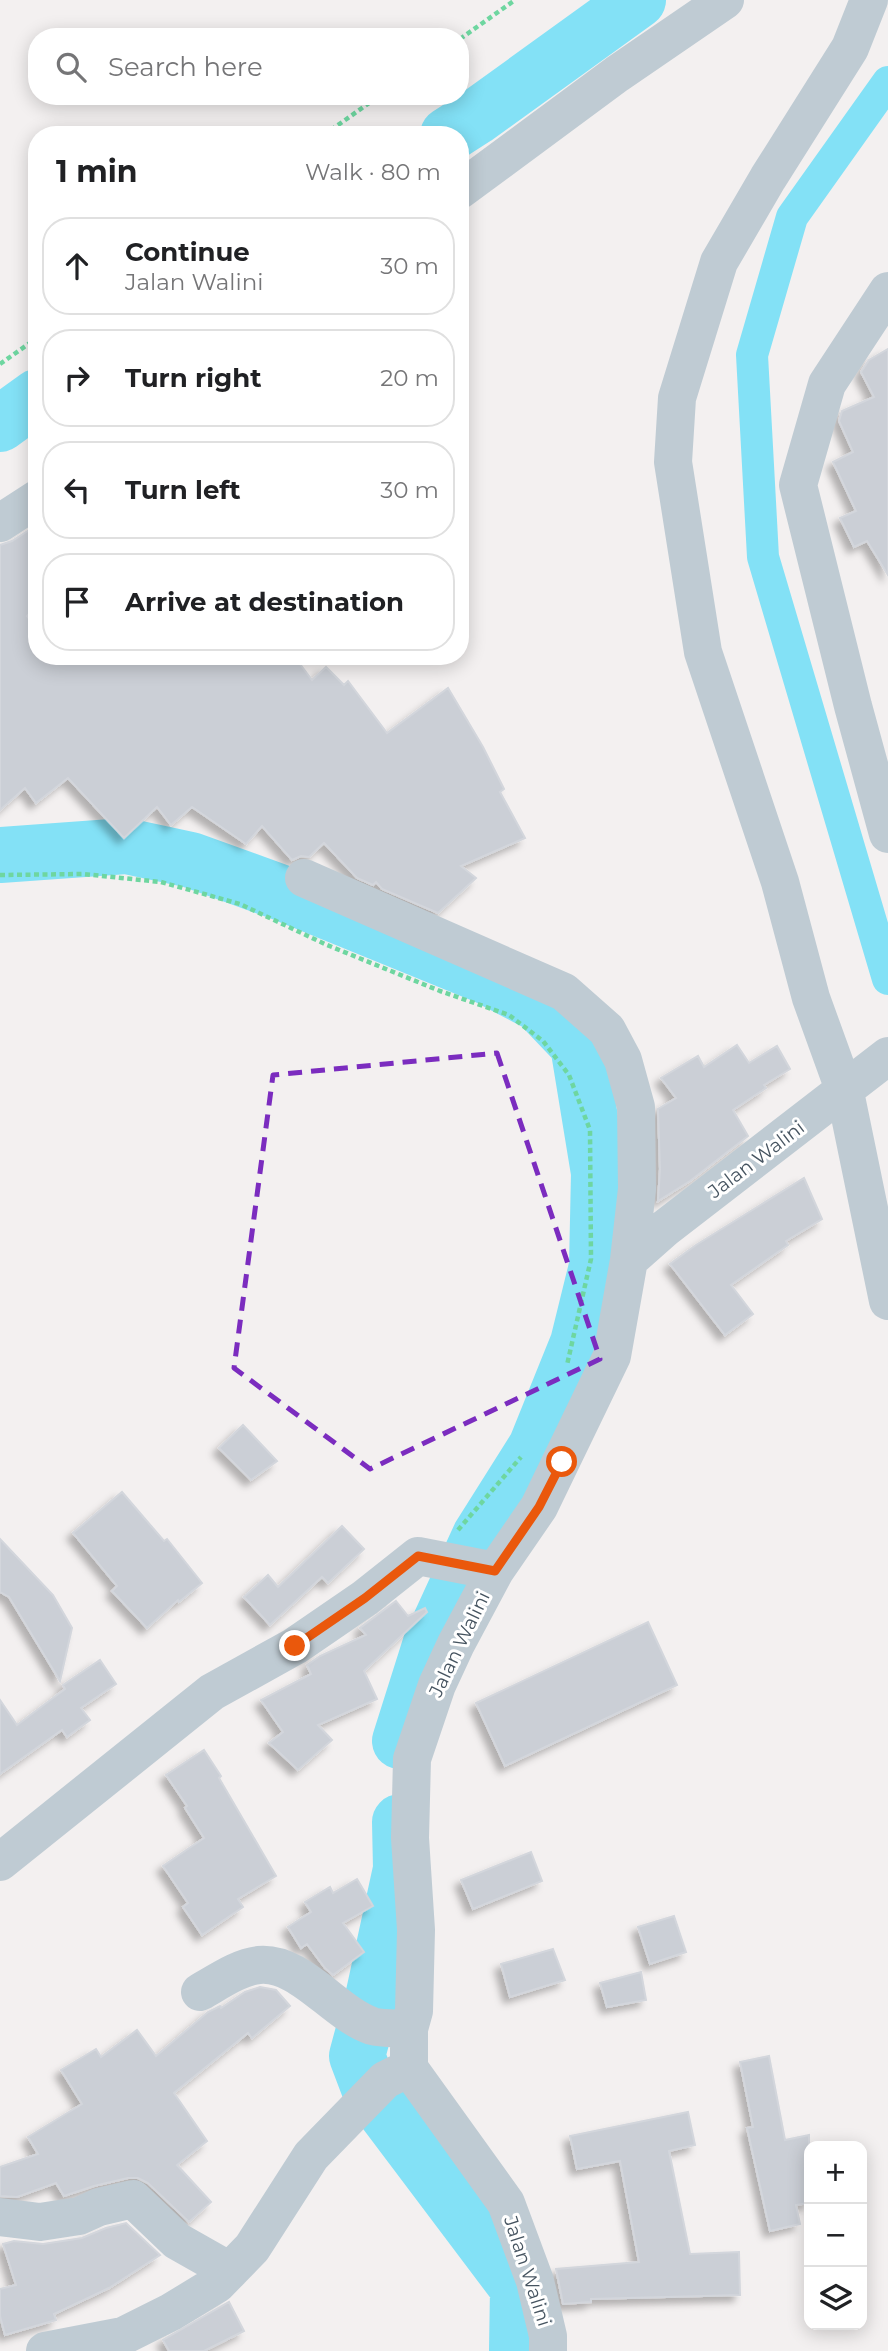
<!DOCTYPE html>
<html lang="en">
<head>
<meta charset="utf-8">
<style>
  body { margin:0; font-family:Montserrat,sans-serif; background:#f6f6f6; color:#202124 }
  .controls { position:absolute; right:21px; bottom:21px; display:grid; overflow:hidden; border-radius:14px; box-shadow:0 4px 18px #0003 }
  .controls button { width:63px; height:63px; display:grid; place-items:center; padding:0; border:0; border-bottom:2px solid #e0e0e0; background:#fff; color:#202124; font:35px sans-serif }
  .stop { position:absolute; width:21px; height:21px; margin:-16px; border:5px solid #ea580c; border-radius:50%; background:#fff }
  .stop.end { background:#ea580c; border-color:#fff; box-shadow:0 2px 7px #0008 }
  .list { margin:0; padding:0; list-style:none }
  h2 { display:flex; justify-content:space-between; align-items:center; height:91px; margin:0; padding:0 28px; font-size:30px }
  h2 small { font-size:23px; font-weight:400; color:#757577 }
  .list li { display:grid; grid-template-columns:46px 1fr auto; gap:21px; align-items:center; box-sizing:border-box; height:98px; margin:0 14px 14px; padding:0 14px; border:2px solid #e0e0e0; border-radius:28px }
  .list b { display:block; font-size:26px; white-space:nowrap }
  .list p { margin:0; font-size:23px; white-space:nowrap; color:#757577 }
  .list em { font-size:23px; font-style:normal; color:#757577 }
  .icon { flex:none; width:38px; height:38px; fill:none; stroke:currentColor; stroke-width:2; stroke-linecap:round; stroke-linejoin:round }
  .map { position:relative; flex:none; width:888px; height:2351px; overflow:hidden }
  .search { position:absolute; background:#fff; box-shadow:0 4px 18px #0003; left:28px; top:28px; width:441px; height:77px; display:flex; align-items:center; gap:18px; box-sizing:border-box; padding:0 24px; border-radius:28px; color:#757577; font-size:26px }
  .panel { position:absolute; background:#fff; box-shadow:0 4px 18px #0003; left:28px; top:126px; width:441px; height:539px; border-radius:28px }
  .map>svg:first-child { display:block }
</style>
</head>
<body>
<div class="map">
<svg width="888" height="2351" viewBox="0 0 888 2351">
  <defs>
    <filter id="shadow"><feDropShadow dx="-6" dy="6" stdDeviation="3.5" flood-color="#0004"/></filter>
  </defs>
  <rect width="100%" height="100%" fill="#f3f0f0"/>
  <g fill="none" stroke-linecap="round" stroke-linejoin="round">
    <path stroke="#83e1f6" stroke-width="32" d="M888,82L792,217L752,355L763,557L888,979"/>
    <path stroke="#83e1f6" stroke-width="56" d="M448,135L476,117L638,0
      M0,424L37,397
      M0,855L126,846L191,860L285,894L486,976L539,1004L578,1045L599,1173L597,1266L578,1343L536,1447L480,1536L431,1643L400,1741
      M400,1822L401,1869L374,1993L357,2056L371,2093L518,2288L517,2351"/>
  </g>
  <path fill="#cbcfd6" stroke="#d3d6dc" stroke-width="2" filter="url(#shadow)" d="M888,349V575L867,541L854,547L840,518L856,511L833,462L853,452L839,421L842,411L874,397L861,372L869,360Z
    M37,525V606L27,616L37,629V656H294L312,680L326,667L344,685L348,681L387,733L448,688L483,747L504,789L500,792L525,838L461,866L476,878L438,913L382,889L376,882L373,885L357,878L324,843L309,857L301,856L292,860L262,826L246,844L192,807L171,825L157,807L124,838L68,778L36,803L25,788L0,810V545L12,541Z
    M737,1045L749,1063L777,1046L790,1069L764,1085L766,1088L733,1110L748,1136L690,1181L658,1201L660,1169L658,1109L676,1098L661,1078L698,1056L704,1067Z
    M804,1178L822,1219L786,1241L788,1245L731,1285L753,1314L725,1335L670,1264L696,1245Z
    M243,1425L277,1461L251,1480L219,1448Z
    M122,1492L164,1541L167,1539L202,1583L179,1602L178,1600L147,1628L112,1591L117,1586L73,1533Z
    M342,1526L364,1549L328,1583L322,1577L270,1625L244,1597L268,1575L278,1587Z
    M0,1539L53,1595L72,1628L60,1681L9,1597L0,1592Z
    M396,1601L408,1616L425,1608L427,1612L364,1671L377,1699L318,1725L332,1740L298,1770L269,1743L283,1732L261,1700L311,1674L307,1665L320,1656L366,1635L360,1628Z
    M648,1622L677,1685L505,1766L476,1703Z
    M100,1660L116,1684L81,1708L90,1720L67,1737L62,1730L0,1774V1700L17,1725L65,1689L63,1685Z
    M204,1750L221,1776L219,1778L276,1876L238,1899L243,1907L202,1935L183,1907L188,1903L163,1866L204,1838L185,1808L187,1806L166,1775Z
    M531,1852L542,1881L473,1909L461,1880Z
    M357,1879L373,1906L343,1923L364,1952L333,1975L325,1968L307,1944L301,1948L288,1927L311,1912L305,1902L330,1887L333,1893Z
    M674,1916L686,1952L650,1964L638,1927Z
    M553,1949L565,1980L510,1997L501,1964Z
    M641,1972L646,2000L607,2007L600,1983Z
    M260,1987L276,1990L290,2006L252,2038L248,2033L174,2093L207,2141L177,2165L211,2202L189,2222L148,2183L138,2178H128L94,2186L64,2196L56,2183L17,2197L0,2196V2167L38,2154L28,2137L82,2104L61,2070L96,2049L101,2057L137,2030L156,2056L208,2012L220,2006L221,2008L245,1992Z
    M769,2056L785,2140L809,2135V2203L796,2205L800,2224L770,2231L747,2128L753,2127L740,2062Z
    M688,2112L695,2145L669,2151L690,2254L739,2252L740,2295L591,2299V2302L563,2304L556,2269L639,2262L620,2161L577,2169L570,2136Z
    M126,2223L160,2255L109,2288L54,2314L56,2320L5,2335L0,2316V2289L16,2285L3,2244L14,2241L43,2244L82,2238L106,2228Z
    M229,2302L244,2331L204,2351H169L163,2340Z"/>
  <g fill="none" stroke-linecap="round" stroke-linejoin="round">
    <path stroke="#6ed6a0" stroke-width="4.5" stroke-dasharray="5 3.5" stroke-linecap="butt" d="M460,39L515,0
      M324,135L379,96
      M0,364L37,338
      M0,875L83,874L161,882L240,904L327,945L440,991L509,1015L543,1041L569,1075L590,1130L591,1259L567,1365
      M458,1530L521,1457"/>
    <path stroke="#bfcbd3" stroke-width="38" d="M869,0L850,48L768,178L719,262L677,398L673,462L703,652L780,882L811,998L845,1092L888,1301
      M460,190L617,74L725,0
      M888,291L827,384L798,485L853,706L888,834
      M0,523L37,499
      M304,878L564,992L607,1030L623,1060L636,1107L637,1189L629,1260
      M0,1862L212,1692L295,1646L365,1598L418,1556L495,1571
      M200,1992C218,1982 239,1967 259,1965C300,1961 334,2013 372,2026C383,2029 398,2028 409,2029
      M0,2217L40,2222L79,2216L99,2207L133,2199L177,2241L230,2271
      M45,2351L123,2336L171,2312L217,2284L252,2248L311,2156L385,2080L409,2068
      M548,2351V2336L535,2281L506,2203L409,2068V2029L414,2011L416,1930L410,1838L412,1759L437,1685L456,1644L495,1571L539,1507L612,1356L629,1260L664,1229L888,1056"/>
  </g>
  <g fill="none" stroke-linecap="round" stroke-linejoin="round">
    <path stroke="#ea580c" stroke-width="9" d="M295,1646L365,1598L418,1556L495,1571L539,1507L562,1462"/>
  </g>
  <path fill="none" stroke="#7b2cbf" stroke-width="5" stroke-dasharray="14 9" stroke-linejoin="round" d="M497,1053L600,1359L370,1469L234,1368L273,1075Z"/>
  <g text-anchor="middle" stroke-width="6" stroke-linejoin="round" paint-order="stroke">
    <g font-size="19" fill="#465460" stroke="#fff">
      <text transform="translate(756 1159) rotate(-37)" y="7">Jalan Walini</text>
      <text transform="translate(459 1644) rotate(-64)" y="7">Jalan Walini</text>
      <text transform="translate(528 2271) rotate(72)" y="7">Jalan Walini</text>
    </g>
  </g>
</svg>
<div class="controls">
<button>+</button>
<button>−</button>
<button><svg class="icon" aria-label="layers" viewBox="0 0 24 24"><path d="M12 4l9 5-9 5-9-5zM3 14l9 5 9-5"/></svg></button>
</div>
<div class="stop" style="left:562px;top:1462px"></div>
<div class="stop end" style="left:295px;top:1646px"></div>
<div class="search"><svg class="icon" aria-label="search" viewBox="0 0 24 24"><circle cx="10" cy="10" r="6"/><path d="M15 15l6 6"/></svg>Search here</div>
<section class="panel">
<h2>1 min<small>Walk · 80 m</small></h2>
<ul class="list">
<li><svg class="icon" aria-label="ahead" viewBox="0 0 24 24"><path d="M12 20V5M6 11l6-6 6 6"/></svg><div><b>Continue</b><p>Jalan Walini</p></div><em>30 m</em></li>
<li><svg class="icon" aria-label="right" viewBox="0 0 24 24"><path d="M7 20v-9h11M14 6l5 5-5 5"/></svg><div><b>Turn right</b></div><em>20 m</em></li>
<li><svg class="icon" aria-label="left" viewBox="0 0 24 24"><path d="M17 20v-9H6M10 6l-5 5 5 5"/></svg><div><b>Turn left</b></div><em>30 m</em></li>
<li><svg class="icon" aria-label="arrive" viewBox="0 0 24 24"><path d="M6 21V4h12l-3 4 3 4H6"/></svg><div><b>Arrive at destination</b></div></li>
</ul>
</section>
</div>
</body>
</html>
